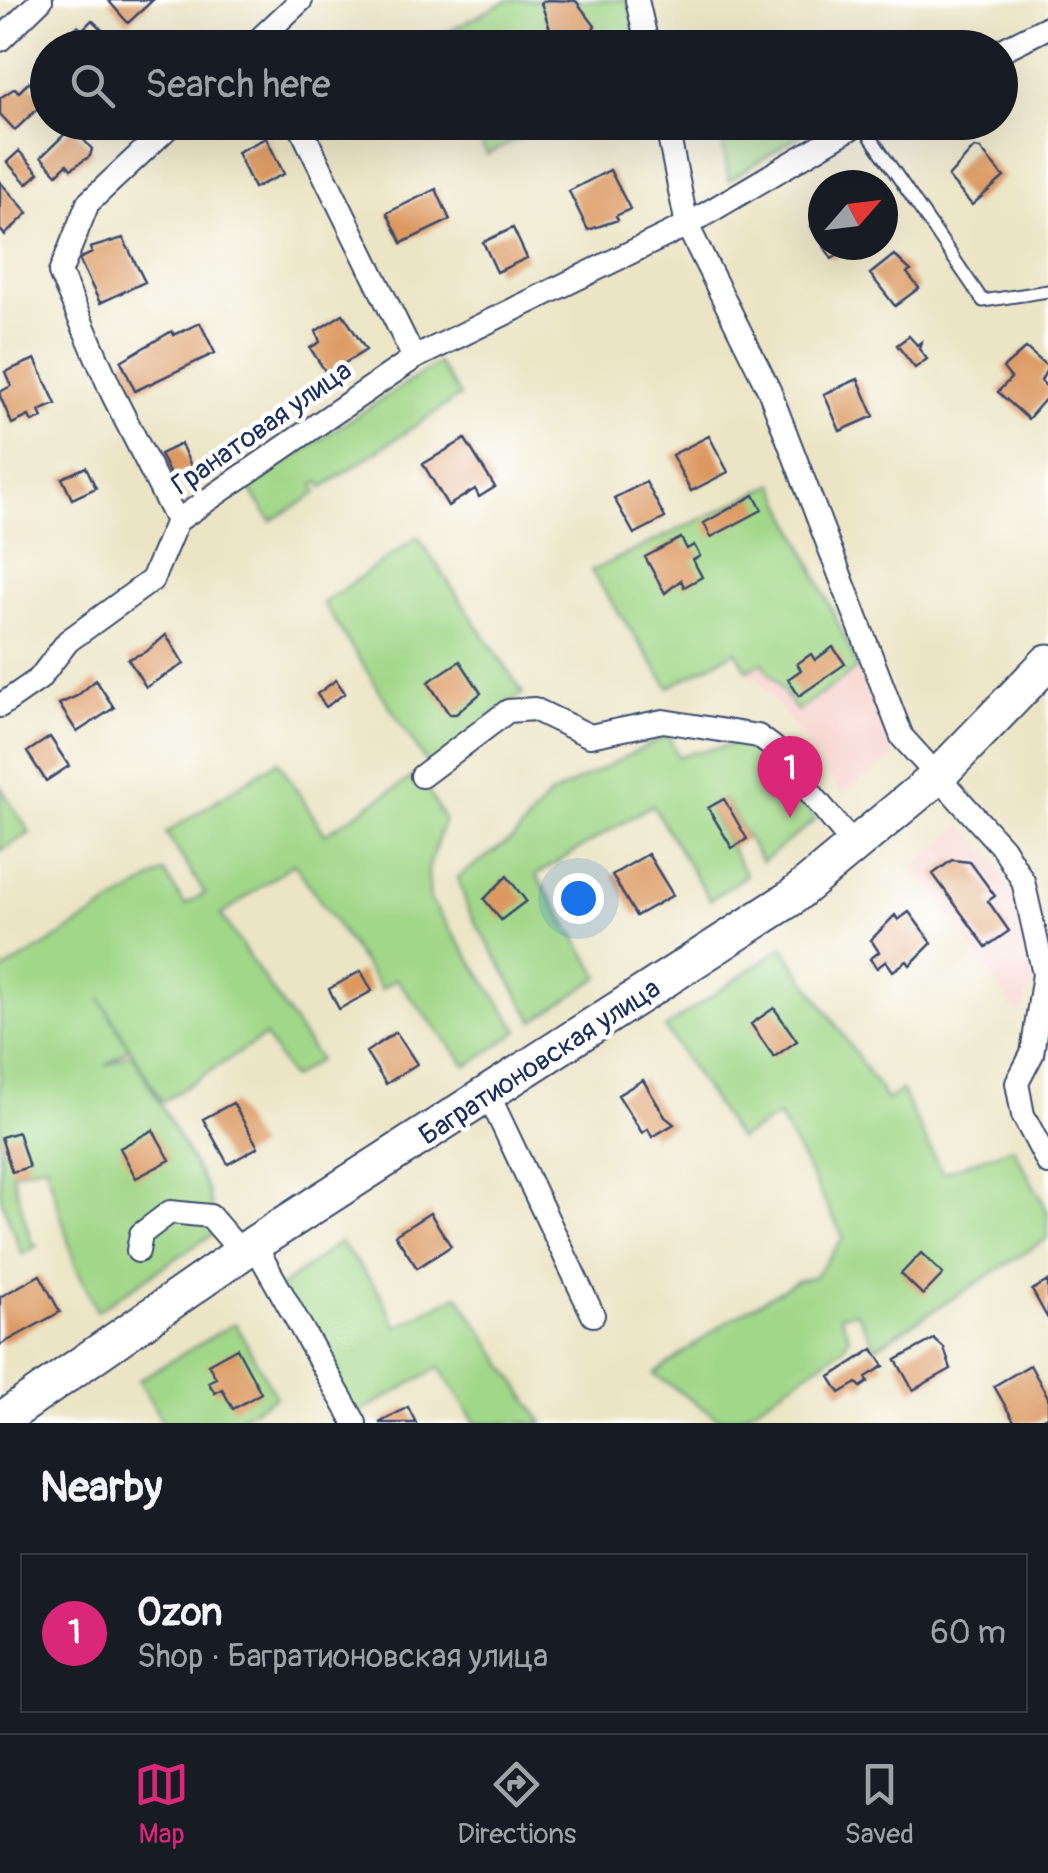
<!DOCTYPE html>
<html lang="en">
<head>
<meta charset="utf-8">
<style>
  body { margin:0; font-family:Pangolin,sans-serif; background:#242831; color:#f1f3f6 }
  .compass { position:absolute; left:808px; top:170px; width:90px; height:90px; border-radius:50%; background:#171b24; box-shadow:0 10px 40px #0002; rotate:62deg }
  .you { position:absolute; left:578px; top:898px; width:35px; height:35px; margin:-25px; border:8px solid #fff; border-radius:50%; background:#1a73e8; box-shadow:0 0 0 15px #1a73e833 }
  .badge { display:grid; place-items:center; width:65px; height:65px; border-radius:50%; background:#db2777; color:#fff; font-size:32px; font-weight:700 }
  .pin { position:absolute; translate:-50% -82px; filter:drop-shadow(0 2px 5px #0008) }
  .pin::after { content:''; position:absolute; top:52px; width:35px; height:30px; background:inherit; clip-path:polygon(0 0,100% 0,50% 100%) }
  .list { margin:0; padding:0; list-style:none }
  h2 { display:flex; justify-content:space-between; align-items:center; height:130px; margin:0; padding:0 40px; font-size:42px }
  h2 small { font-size:32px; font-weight:400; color:#9ea1a6 }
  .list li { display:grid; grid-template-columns:65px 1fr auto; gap:30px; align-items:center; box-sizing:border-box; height:160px; margin:0 20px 20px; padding:0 20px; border:2px solid #363941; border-radius:0px }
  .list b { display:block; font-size:38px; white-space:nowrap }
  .list p { margin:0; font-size:32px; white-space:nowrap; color:#9ea1a6 }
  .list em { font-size:32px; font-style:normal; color:#9ea1a6 }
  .icon { flex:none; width:55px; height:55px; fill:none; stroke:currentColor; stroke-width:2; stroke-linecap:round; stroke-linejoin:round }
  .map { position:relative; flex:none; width:1048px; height:1423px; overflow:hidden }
  .search { position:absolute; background:#171b24; box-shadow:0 10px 40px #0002; left:30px; right:30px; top:30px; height:110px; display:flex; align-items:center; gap:25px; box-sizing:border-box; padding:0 35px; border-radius:55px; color:#9ea1a6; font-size:38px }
  .sheet { height:310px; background:#171b24 }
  nav { display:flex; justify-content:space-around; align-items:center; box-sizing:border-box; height:140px; border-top:2px solid #363941; background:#171b24; font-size:28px; color:#9ea1a6 }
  nav a { display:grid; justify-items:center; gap:5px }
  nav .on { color:#db2777 }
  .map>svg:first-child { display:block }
</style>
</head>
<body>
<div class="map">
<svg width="1048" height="1423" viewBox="0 0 1048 1423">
  <rect width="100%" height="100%" fill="#fff"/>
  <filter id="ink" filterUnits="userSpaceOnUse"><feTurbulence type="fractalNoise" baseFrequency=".01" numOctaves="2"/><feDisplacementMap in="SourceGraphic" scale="20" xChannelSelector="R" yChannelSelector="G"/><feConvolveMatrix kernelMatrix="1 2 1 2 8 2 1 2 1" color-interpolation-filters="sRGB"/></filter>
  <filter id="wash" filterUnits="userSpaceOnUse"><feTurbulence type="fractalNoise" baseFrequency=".0048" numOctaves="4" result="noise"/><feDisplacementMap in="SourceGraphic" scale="40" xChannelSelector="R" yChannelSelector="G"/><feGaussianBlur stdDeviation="2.25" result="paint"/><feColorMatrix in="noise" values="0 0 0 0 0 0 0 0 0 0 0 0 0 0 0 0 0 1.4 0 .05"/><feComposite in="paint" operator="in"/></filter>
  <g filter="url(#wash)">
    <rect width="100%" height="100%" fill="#ebe5c5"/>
    <path fill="#f7d0ca" d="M762,662L797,711L858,668L895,756L842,794L757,676L752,678L747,670Z
      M963,825L992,856L1017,902L1035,981L1019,1015L914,866Z"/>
    <path fill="#a1d788" stroke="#5e8373" stroke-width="2.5" d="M508,0H630L639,47L436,48L433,40Z
      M471,123H548L487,155Z
      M719,123V122L819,123L729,180Z
      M438,363L460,396L323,487L319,482L314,485L317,493L271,521L248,486Z
      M775,484L858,668L797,711L762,662L747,670L736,651L669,687L591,571Z
      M418,537L523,693L429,767L323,603Z
      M668,735L678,756L758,739L815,820L762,862L724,799L708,808L746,875L710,900L652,805L536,875L600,977L534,1021L468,910L458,877L515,837L549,796Z
      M278,761L325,834L419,773L444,820L428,870L430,900L519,1031L467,1066L396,979L381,989L294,863L221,915L319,1060L291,1078L265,1036L162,1102L100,998L129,1048L106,1066L132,1053L207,1189L217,1231L97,1311L75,1264L46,1164L12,1173L31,1241L37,1246L22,1254L0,1196V973L164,872L185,905L205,893L166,833Z
      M0,786L30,833L0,851Z
      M783,947L887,1100L901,1090L942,1173L1013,1147L1048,1212V1238L876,1347L856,1312L840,1315L849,1337L843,1348L743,1416L719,1419L654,1374L726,1322L797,1281L814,1277L844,1238L779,1116L738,1139L665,1028Z
      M340,1242L378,1290L397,1327L458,1295L543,1423H475L440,1367L348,1419L279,1288Z
      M235,1323L276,1397L229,1423H163L139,1380Z"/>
    <g id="blocks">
      <path fill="#db985f" d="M108,0H153L128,23Z
        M547,0L576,1L595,26L588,37L590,48H564L553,38L541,3Z
        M92,20L109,37L99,48H57L64,35L78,26L82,30Z
        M29,82L47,100L15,130L0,114V98L15,88L19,92Z
        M72,127L92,149L90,156L71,169L67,164L57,174L41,157Z
        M266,138L284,174L254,188L237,152Z
        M974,148L980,149L1004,177L972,205L948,177Z
        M19,151L39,173L27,184L7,162Z
        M610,170L630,209L616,216L618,220L588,230L569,191Z
        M0,182L28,213L5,235L0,230Z
        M436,189L450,220L402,243L387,213Z
        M823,218V245H852L832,259L811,226Z
        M513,228L527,258L497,272L483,242Z
        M123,238L145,282L100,303L79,259L92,253L90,248Z
        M894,255L911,271L907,273L919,288L895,306L870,274Z
        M343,314L366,350L327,374L310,348L320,342L316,331Z
        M200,323L215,353L135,391L121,361L172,331L174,335Z
        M909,336L917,345L921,342L919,349L927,359L915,368L897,345Z
        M1026,348L1048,367L1041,381L1048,388V396L1028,419L998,392L1011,378L1003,368Z
        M35,359L56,404L39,411L42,418L32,422L29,416L12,424L0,396V392L11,386L5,372Z
        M858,379L874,416L840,431L824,394Z
        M709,436L728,472L691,491L672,455Z
        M465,439L495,487L479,497L475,489L448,506L423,464Z
        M181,444L192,468L171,477L160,454Z
        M86,467L96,488L72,499L62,478Z
        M646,482L665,518L634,534L614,498Z
        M754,495L762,510L711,537L704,523Z
        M681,538L687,549L694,545L700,556L693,560L702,577L684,587L681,580L665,593L645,557Z
        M166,635L184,664L146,687L128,659L146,652Z
        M833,647L845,664L799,696L788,679L801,670L797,664L811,654L815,660Z
        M460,661L481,693L456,714H449L428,682Z
        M96,680L114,708L77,732L59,704L77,696Z
        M336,680L345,693L326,707L317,694Z
        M50,737L69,766L46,781L27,752Z
        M724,799L747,839L732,848L708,808Z
        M648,854L673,895L636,916L612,875Z
        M952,860L970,862L995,896L988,901L1009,931L986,947L933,874Z
        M507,876L526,901L501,920L484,899Z
        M909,912L932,943L910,965L907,961L893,971L886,961L877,968L870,959L879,952L871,940L895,915L898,920Z
        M361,971L372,991L339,1009L329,989Z
        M774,1008L797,1041L774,1057L751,1024Z
        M396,1032L417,1064L386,1084L366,1052Z
        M643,1080L665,1117L674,1124L652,1137L648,1129L642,1133L618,1095Z
        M233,1103L258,1147L228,1164L203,1119Z
        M153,1130L170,1160L136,1178L120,1148Z
        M18,1132L29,1167L12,1172L1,1137Z
        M430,1213L451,1246L417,1268L395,1235Z
        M921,1253L943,1274L923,1295L901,1274Z
        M40,1275L60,1312L0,1345V1297Z
        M1048,1281V1319L1032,1290Z
        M934,1339L944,1348L951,1369L913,1390L896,1360Z
        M237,1348L261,1393L233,1409L222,1389L215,1393L208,1382L216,1378L208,1364Z
        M873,1349L884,1366L866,1377L868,1382L861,1387L857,1383L840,1393L830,1377Z
        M1030,1365L1048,1397V1415L1034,1423H1015L994,1386Z
        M408,1407L416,1423H379Z"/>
    </g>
  </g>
  <g filter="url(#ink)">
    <use href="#blocks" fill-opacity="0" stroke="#3a4a6d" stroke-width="2.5"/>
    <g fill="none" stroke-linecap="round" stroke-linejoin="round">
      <defs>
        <path id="service" d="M861,123L983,301L1048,291"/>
        <path id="minor" d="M637,0L648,48
          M0,40L41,0
          M250,48L301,0
          M1000,51L1048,27
          M174,122L88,203L60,273L113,395L177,521L414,358L687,225L861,122
          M298,122L414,358
          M666,122L687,225L769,390L902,737L1003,848L1023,881L1044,974L1032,1054L1017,1083L1023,1115L1048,1163
          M0,706L39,679L68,641L152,580L177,521
          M422,776L508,711L534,709L590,736L663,721L758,736L773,747L856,848
          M488,1094L593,1315
          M254,1244L355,1423
          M138,1251L141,1234L170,1212L210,1216L241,1252"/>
        <path id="primary" d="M0,1421L254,1244L791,898L936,778L1048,662"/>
      </defs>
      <use href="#service" stroke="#3a4a6d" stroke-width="15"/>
      <use href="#minor" stroke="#3a4a6d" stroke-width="26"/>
      <use href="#primary" stroke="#3a4a6d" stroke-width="39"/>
      <use href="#service" stroke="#fff" stroke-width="11"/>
      <use href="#minor" stroke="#fff" stroke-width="22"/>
      <use href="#primary" stroke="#fff" stroke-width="35"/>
    </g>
  </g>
  <g text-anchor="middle" stroke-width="9" stroke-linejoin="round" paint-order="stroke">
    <g font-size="28" fill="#1b2f5e" stroke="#fff">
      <text transform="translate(261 427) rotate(-35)" y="10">Гранатовая улица</text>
      <text transform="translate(539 1061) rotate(-33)" y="10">Багратионовская улица</text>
    </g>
  </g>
</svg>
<svg class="compass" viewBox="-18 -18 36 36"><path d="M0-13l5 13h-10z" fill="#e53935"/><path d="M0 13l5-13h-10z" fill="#9ea1a6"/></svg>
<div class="you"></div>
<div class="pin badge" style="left:790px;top:818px">1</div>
<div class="search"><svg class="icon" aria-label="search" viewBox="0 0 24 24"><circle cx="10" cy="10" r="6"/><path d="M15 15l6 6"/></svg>Search here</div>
</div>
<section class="sheet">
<h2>Nearby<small></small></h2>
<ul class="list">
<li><span class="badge">1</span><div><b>Ozon</b><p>Shop · Багратионовская улица</p></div><em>60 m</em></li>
</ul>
</section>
<nav>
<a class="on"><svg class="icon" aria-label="map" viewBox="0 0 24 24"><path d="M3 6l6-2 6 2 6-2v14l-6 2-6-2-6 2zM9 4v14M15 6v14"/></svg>Map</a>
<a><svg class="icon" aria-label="directions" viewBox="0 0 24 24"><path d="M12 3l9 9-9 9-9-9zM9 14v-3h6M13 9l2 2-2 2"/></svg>Directions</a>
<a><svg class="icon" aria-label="saved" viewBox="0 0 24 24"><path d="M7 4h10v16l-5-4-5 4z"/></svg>Saved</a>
</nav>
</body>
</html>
